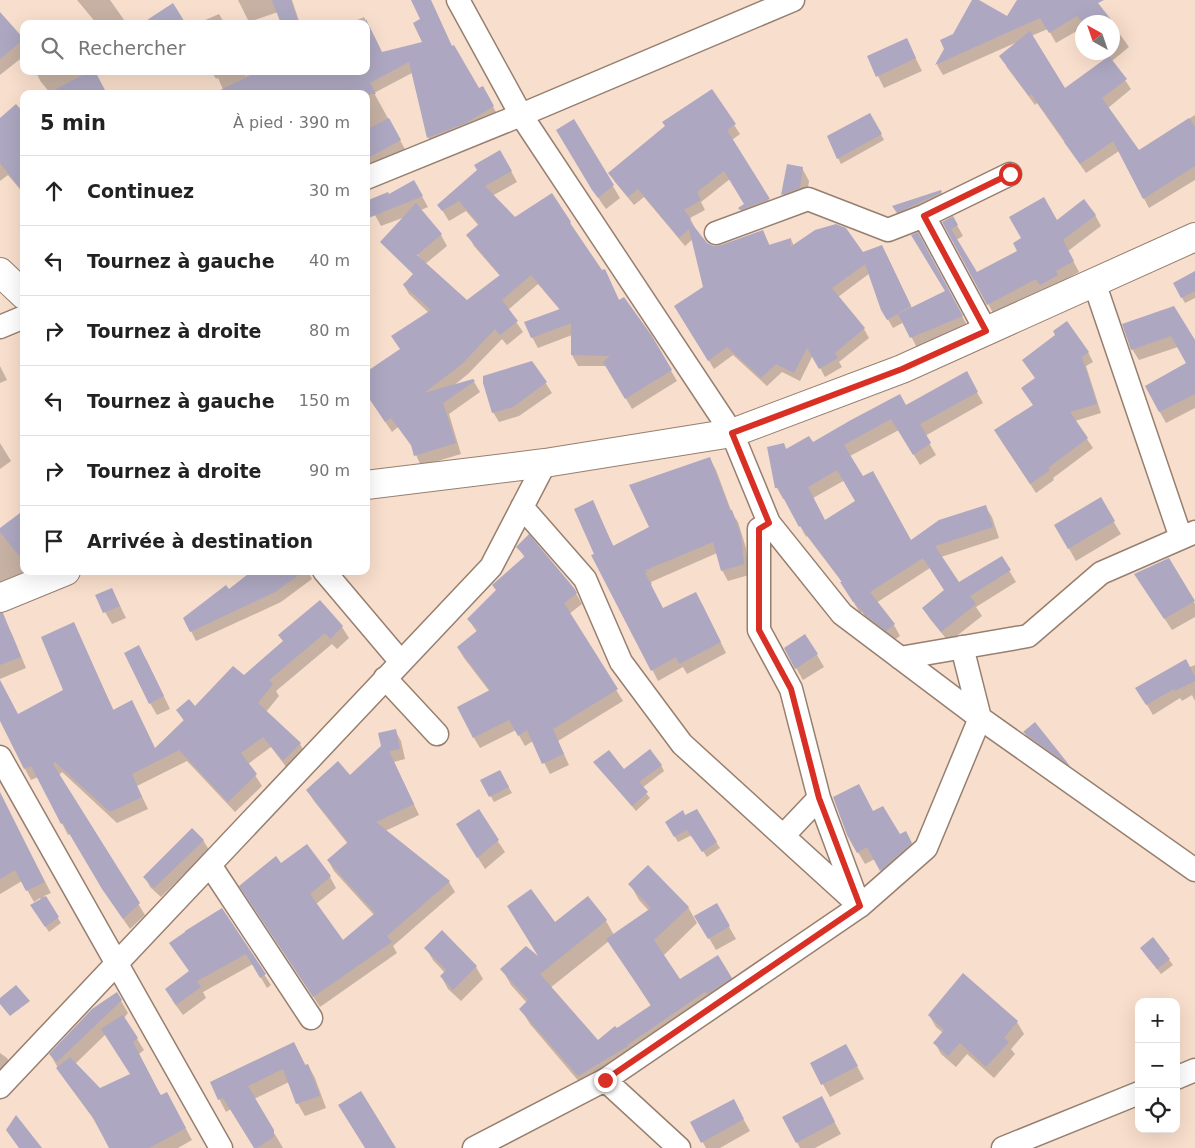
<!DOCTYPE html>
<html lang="fr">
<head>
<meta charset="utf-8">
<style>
  body { margin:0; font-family:"DejaVu Sans",sans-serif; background:#f6f6f6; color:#222 }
  .controls { position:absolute; right:15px; bottom:15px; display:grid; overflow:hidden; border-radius:10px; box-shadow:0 5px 20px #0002 }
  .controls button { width:45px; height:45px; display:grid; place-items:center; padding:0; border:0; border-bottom:1px solid #e0e0e0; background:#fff; color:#222; font:25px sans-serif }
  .compass { position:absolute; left:1075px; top:15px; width:45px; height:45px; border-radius:50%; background:#fff; box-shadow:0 5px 20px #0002; rotate:320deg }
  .stop { position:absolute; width:15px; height:15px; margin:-11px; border:4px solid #d93025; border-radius:50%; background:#fff }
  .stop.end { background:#d93025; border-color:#fff; box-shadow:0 1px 5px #0008 }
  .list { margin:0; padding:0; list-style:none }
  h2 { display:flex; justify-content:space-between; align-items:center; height:65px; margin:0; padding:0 20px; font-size:21px }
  h2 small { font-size:16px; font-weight:400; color:#767676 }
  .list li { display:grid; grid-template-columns:32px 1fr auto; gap:15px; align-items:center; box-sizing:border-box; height:70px; padding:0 20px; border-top:1px solid #e0e0e0 }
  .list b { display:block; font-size:19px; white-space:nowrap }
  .list em { font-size:16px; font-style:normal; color:#767676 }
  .icon { flex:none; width:28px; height:28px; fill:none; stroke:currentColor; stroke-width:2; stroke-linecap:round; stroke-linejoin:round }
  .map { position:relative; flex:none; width:1195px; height:1148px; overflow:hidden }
  .search { position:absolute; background:#fff; box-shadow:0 5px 20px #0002; left:20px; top:20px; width:350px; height:55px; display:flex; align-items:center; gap:12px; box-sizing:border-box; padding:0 18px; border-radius:10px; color:#767676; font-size:19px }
  .panel { position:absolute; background:#fff; box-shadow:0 5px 20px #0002; left:20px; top:90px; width:350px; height:485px; border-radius:10px }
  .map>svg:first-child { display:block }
</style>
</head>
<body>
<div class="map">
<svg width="1195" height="1148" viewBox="0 0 1195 1148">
  <rect width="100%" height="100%" fill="#f8decc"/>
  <path fill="#0003" fill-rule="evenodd" d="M77,0H110L127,24H97Z
    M238,0H292L300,24H282L278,12L249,22Z
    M421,0H430L452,47L479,90L482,88L499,117L434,147L428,137L412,73L374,93L406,151L376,167L373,162L366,167V94H225L218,78L216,79L211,71H244L246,76L254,71H366V24H348L364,17L382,53L424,43Z
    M974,0L1008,18L1018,0H1093L1112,22H1082V28L1056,43L1048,29L1031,36L1065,90L1109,57L1106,52H1112V23L1129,47L1112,61L1131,89L1108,108L1139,151L1195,115V180L1149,208L1119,151L1086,173L1037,103L1035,105L1006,66L1015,43L943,75L937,65Z
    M219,14L225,24H196Z
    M8,23L24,41V56L0,75V29Z
    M906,39L922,71L884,88L878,76Z
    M35,71H94L51,94L41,82Z
    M711,90L740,134L732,140L773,208L746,219L740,208L745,205L730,179L701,202L705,210L690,218L695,228L694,229L706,244L714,247H721L763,231L770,246L791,239L794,246L887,256L912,308L946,291L924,245L968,327L917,348L904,322L893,328L882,309L870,273L838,297L864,329L869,338L839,362L842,367L825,377L813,355L800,381L782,372L767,386L733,355L714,369L681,315L705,288L693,239L685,246L644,197L634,205L615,182L610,173Z
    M24,115V194L8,175L0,181V120Z
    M870,115L884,140L841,164L838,158Z
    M574,121L620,198L606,209L601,202L558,131Z
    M500,151L517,182L492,196L515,219L570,223L602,271L604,270L620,302L651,337L677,381L632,409L607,366H578L572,355V335L538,348L532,337L560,310L538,284L508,310L523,332L507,345L502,339L468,374L453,386L473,380L480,392L449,414L461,454L421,466L413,448L398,427L392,432L366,393L429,313L409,294L403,284L428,267L467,302L500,276L474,246L468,235L479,226L466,211L449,221L439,205Z
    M788,166L802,168L809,181L806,200L789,206L783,195Z
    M414,182L428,207L421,210L441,235L447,246L424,265L405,235V217L381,226L375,215Z
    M941,192L947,203L903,222L894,206Z
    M1095,215L1101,226L1068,251L1079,272L1061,282L1063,286L1047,295L1043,289L994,315L944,222L953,218L963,236L956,240L977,274L1019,252L1057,221Z
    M1195,275V298L1185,303L1174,284Z
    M1174,307L1195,343V408L1166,423L1146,387L1187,364L1178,347L1139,360L1132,349Z
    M1088,352L1093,362L1086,366L1101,413L1075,421L1093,448L1053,478L1054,480L1036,493L1001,440L1034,406L1028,397Z
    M532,362L552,393L519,416L499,422L493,412L483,377Z
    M0,366L7,380L0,383Z
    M966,373L983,403L925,436L936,455L920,465L899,430L850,456L863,478L911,542L985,506L992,517L999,538L941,557L959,584L1001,557L1016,582L976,607L982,616L949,642L930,619L923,608L945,591L930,568L876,603L894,625L900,636L893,641L871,625L862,612L860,613L840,579L807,536L806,537L786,499H783L777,488L784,445L787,450L813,444L906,407ZM845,480L857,501L825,521L813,498Z
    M0,443L11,461L0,469Z
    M710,459L716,470L732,513L738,522L746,548L749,575L728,581L722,570L717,553L651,582L652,584L650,585L663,610L702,604L726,653L687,674L683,667L658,681L595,555L592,502L614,547L650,527Z
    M1100,499L1121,534L1076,561L1056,526Z
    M24,511V571H44L0,586V529Z
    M518,547L573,588L582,604L569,614L623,701L558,741L569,765L550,774L533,741L525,746L516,730L480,748L474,738L490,692L464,658L458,648L477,632L468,619L497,591L525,558Z
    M1168,559L1195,604V617L1172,630L1143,586Z
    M254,571H308L312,579L281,602L196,641L191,631L228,591Z
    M112,589L126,618L112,624L105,612Z
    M320,602L342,627L349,638L337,649L332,644L276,691L279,696L266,712L300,744L306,755L290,772L271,747L248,764L262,786L235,812L187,761L137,786L148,809L117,823L62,772L59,775L145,915L130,929L110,900L70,834L68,835L38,777L31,780L25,769L0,719V681L18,716L65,691L74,624L114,711L155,749L184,721L177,710L195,708L244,677L284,642Z
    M6,623L12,634L26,668L0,679V625Z
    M785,649L817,655L824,667L803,680Z
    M146,659L170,709L157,715L150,703Z
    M1195,665V701L1192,695L1182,701L1180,698L1153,715L1137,688Z
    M1034,724L1069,766L1074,775L1031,744L1024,732Z
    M395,730L401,741L405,759L394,762L419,815L385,831L449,882L455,892L393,946L397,953L320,1007L247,897L281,864L330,877L336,888L316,904L343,942L374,915L334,871L328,860L348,844L314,801L307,790L350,777L382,747Z
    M595,763L624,771L661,765L664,771L642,788L650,798L636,811Z
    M500,771L512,793L494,802L482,781Z
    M0,801L8,811L51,893L44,896L61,923L49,932L35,911L41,900L40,898L34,902L22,881L0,894Z
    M696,811L720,848L707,857L692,835L678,842L666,822L685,817Z
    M873,813L899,836L906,833L918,856L888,882L875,859L865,864L848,835Z
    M464,836L497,840L505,852L485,869Z
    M203,840L209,850L161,897L150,887L145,877Z
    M630,884L688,907L697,923L663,956L679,980L731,978L740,994L587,1091L530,1024L521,1009L527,1003L511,985L502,969L540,960L555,924L606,921L614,935L649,911L639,900ZM609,941L651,1006L598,1042L550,988Z
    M716,904L736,939L716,950L696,916Z
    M222,909L271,985L267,988L253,964L203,992L206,998L183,1015L172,1000L190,972L171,944Z
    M1153,939L1173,965L1161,974L1145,954Z
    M426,948L476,967L483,979L461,1001L448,989L441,976L445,973L433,960Z
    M963,975L1017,1022L1024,1034L1011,1049L1015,1054L994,1078L967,1054L956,1067L941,1054L935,1043L943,1033L936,1027L929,1015Z
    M117,994L128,1013L124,1018L144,1050L139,1054L160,1095L173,1105L192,1140L178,1148H110L98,1125L65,1080L50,1054ZM106,1034L131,1075L100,1090L75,1064Z
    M294,1043L306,1066L308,1065L315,1078L326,1108L305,1116L298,1104L289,1082L254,1099L283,1148H255L231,1109L226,1112L211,1083Z
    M0,1053L7,1058L14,1070L0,1087Z
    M852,1057L864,1079L830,1097L811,1063Z
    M828,1110L841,1134L815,1148H800L784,1117Z
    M740,1113L750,1131L720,1148H706L692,1123Z"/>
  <path fill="#ada7c1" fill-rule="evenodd" d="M272,0H291L299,24H281Z
    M411,0H431L452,46L454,45L479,88L483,86L494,106L466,123L427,138L409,62L370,83L376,94H212L260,71H366V19L382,52L422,42L413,23L420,19Z
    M972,0H979L1007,16L1017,0H1104L1098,3L1113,22H1083L1077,16L1049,33L1040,18L935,65L944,49L940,40L953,34Z
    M173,3L186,24H141Z
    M0,12L24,39L0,59Z
    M1030,31L1065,88L1109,56L1127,79L1102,98L1139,150L1189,118L1195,127V166L1143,199L1113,141L1080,164L1064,142L1065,141L1031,94L1029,96L999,56Z
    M907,38L916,58L876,77L867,56Z
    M90,71H95L107,94H47Z
    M712,89L736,124L727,130L770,199L740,210L738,208L744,204L724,171L697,192L701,200L684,210L691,219L689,220L707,243L714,246L721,245L763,230L769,245L791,238L790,247L815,230L836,224L846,228L863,252L882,245L911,306L887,320L881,310L865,264L832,288L865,328L835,353L838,358L819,369L807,348L794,373L776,364L761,378L727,347L708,361L674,306L703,287L689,229L679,238L638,189L628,197L608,173L665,126L662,122Z
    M16,104L24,113V193L0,163V118Z
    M870,113L882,134L837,159L827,136Z
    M389,118L401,140L366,159V130Z
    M574,119L614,185L598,198L592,190L556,130Z
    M500,150L512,171L485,186L515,217L552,193L571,222L570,223L602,270L605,269L619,300L624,297L652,336L672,370L625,399L603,362L610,356L571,355V323L531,338L524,322L560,309L531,275L502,300L518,321L500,335L495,329L462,364L424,393L473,379L475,381L443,403L456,443L414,456L411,445L391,418L385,422L366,394V372L400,349L391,336L431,310L403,285L413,274L380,242L416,203L442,234L417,255L467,300L500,275L466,235L479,224L459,201L442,211L437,205L477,170L474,165Z
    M787,164L803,167L800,188L781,195Z
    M414,180L423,196L366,219V201L388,192L389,194Z
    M941,190L942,192L897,213L892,206Z
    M1044,197L1057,220L1084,199L1096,215L1063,240L1074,261L1056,271L1058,275L1040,285L1036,279L987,305L942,222L953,216L958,225L951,229L977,272L1017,251L1013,243L1021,238L1009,217Z
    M918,232L963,316L910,338L898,314L945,291L911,235Z
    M1195,271V291L1181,298L1173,283Z
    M1174,306L1195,340V394L1159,412L1145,386L1186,363L1171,336L1131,350L1122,324Z
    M1067,321L1089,352L1082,357L1097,404L1070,412L1088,438L1048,468L1050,470L1030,484L994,430L1033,405L1021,388L1035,378L1022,360L1055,335L1053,331Z
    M532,361L547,382L513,407L492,413L483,383V376Z
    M967,371L978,392L920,424L931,443L913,455L891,419L844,445L863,476L873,471L911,540L939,520L986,505L993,527L935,546L959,582L1002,556L1011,570L970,596L976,604L941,632L922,608L944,590L923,558L870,592L895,624L886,631L864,614L854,602H853L840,582H842L800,526L799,527L778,488H775L767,447L784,443L786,449L809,436L813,442L851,420L900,394L906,405ZM837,470L855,501L825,520L808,487Z
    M710,457L730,510H732L741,536L744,564L721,571L713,542L646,570L647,573H645L663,608L696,592L721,642L679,664L676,657L651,671L591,555L594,554L574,509L593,500L613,546L649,527L629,485Z
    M1101,497L1115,521L1068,549L1054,525Z
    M24,510V562L0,532V528Z
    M529,534L574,588L577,593L564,603L618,689L553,729L564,754L542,764L527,730L518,736L509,720L473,738L457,707L490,690L457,647L478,630L467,619L496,590L492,585L525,556L516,547Z
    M1169,558L1195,601L1164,619L1134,574Z
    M252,571H304L275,592L190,632L183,618L226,585L229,589Z
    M112,588L120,606L103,613L95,595Z
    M320,600L343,626L330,639L325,633L269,680L273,684L258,703L301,743L283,761L263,737L241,753L257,774L228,802L179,750L132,774L142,797L110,812L55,762L53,764L140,903L123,919L102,889L63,823L61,824L31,766L24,769L0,721V680L18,714L63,690L41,637L74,622L113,710L132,700L155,748L184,720L176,710L189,699L195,706L233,666L244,675L283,641L278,635Z
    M0,613H3L21,657L0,665Z
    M805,634L818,654L795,669L784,648Z
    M139,645L164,696L149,704L124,653Z
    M1186,659L1195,677V681L1175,691L1174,689L1146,705L1135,688Z
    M1035,722L1070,766L1023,732Z
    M396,729L400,749L389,751L414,804L376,822L450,881L387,936L392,942L313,997L239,886L276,856L281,863L307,844L331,876L310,894L343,940L375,913L327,860L348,842L306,790L338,761L350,775L381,746L378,733Z
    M650,749L662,765L639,782L648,792L632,806L593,762L609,750L624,769Z
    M500,770L509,787L489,797L480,780Z
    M859,784L873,811L883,806L900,834L906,831L912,843L880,871L867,847L857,853L847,835L833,797Z
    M0,792L45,882L26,891L15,870L0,879Z
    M479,809L499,840L477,858L456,824Z
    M697,809L717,842L702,852L687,830L674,837L665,822L683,810L685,815Z
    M192,828L204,840L154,888L143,877Z
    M648,865L689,907L654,940L680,979L718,955L732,978L707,994L705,992L627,1045L628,1046L578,1076L519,1009L528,1000L500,969L526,946L538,956L507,906L531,889L555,922L588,896L607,920L540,974L598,1040L615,1026L617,1028L651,1005L606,939L651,908L628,884Z
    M46,896L59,917L45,927L30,905Z
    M717,903L730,926L708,939L694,916Z
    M222,908L266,974L260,978L246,954L197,981L201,987L176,1005L165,989L189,971L169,943L185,932V931Z
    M442,930L477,966L453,990L440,976L446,970L424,948Z
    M1153,937L1170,959L1157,969L1140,948Z
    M963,973L1018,1021L1004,1038L1009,1042L986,1067L960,1043L948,1056L933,1043L944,1030L928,1015Z
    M16,985L30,1001L10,1016L0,1004V998Z
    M117,992L122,1000L57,1062L49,1054L92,1009Z
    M123,1015L138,1038L133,1042L159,1092L161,1095L167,1092L186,1128L149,1148H109L92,1116L56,1068L70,1057L100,1088L130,1074L101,1029Z
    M294,1042L305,1065L308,1064L320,1096L296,1104L283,1069L248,1086L274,1130V1137L257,1148H254L223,1098L218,1100L210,1082Z
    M846,1044L858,1066L821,1085L810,1063Z
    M361,1091L396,1148H365L338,1105Z
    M822,1096L835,1122L796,1143L782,1117Z
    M734,1099L744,1119L701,1143L690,1122Z
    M16,1115L42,1148H19L6,1130Z"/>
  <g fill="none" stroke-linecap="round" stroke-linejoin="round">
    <defs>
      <path id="minor" d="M458,0L521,115L732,433L769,523L842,614L980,718L1195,870
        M366,178L521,115L793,0
        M924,216L986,331
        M716,233L808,199L888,230L924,216L1010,174
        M1094,282L1181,538
        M0,327L24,317
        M522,507L585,579L621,662L682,744L860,906
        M769,523L759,529V630L791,689L819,798L858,903
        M324,571L401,662
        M900,658L1028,636L1101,573L1195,532
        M385,678L437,734
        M0,757L221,1148
        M783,836L819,798
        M210,865L311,1018
        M1176,1078L1195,1070
        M605,1080L679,1148
        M0,1087L491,567L545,463
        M474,1148L605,1080L860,906L926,848L980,718L962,647
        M1003,1148L1139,1093"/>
      <path id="major" d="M0,272L24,295
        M366,485L545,463L732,433L902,369L1195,237
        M0,598L66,571"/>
    </defs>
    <use href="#minor" stroke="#977f6f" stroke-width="25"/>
    <use href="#major" stroke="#977f6f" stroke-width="30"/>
    <use href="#minor" stroke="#fff" stroke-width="22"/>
    <use href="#major" stroke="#fff" stroke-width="28"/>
  </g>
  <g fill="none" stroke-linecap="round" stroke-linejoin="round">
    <path stroke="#d93025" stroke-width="6" d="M605,1080L860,906L819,798L791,689L759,630V529L769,523L732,433L902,369L986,331L924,216L1010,174"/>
  </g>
</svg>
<div class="controls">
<button>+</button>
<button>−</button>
<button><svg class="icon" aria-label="locate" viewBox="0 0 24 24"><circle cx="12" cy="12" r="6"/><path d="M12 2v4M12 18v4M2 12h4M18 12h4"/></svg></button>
</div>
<svg class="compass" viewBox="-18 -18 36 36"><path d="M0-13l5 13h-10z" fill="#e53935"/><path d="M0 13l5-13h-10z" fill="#767676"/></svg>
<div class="stop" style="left:1010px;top:174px"></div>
<div class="stop end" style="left:605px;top:1080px"></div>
<div class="search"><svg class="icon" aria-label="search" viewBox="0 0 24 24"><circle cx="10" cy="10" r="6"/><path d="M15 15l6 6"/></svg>Rechercher</div>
<section class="panel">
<h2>5 min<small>À pied · 390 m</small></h2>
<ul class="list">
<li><svg class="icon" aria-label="ahead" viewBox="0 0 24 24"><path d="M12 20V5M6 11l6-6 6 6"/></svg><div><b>Continuez</b></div><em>30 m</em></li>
<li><svg class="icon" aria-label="left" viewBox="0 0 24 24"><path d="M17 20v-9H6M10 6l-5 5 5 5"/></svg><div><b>Tournez à gauche</b></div><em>40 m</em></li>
<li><svg class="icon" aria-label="right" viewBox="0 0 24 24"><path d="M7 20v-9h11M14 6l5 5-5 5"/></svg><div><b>Tournez à droite</b></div><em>80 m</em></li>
<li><svg class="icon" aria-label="left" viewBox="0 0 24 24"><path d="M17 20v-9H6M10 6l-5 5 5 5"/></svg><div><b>Tournez à gauche</b></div><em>150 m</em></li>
<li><svg class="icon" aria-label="right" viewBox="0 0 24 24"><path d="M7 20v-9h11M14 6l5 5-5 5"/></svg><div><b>Tournez à droite</b></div><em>90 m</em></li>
<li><svg class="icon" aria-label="arrive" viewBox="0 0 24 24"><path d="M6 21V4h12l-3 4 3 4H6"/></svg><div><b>Arrivée à destination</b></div></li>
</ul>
</section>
</div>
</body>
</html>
